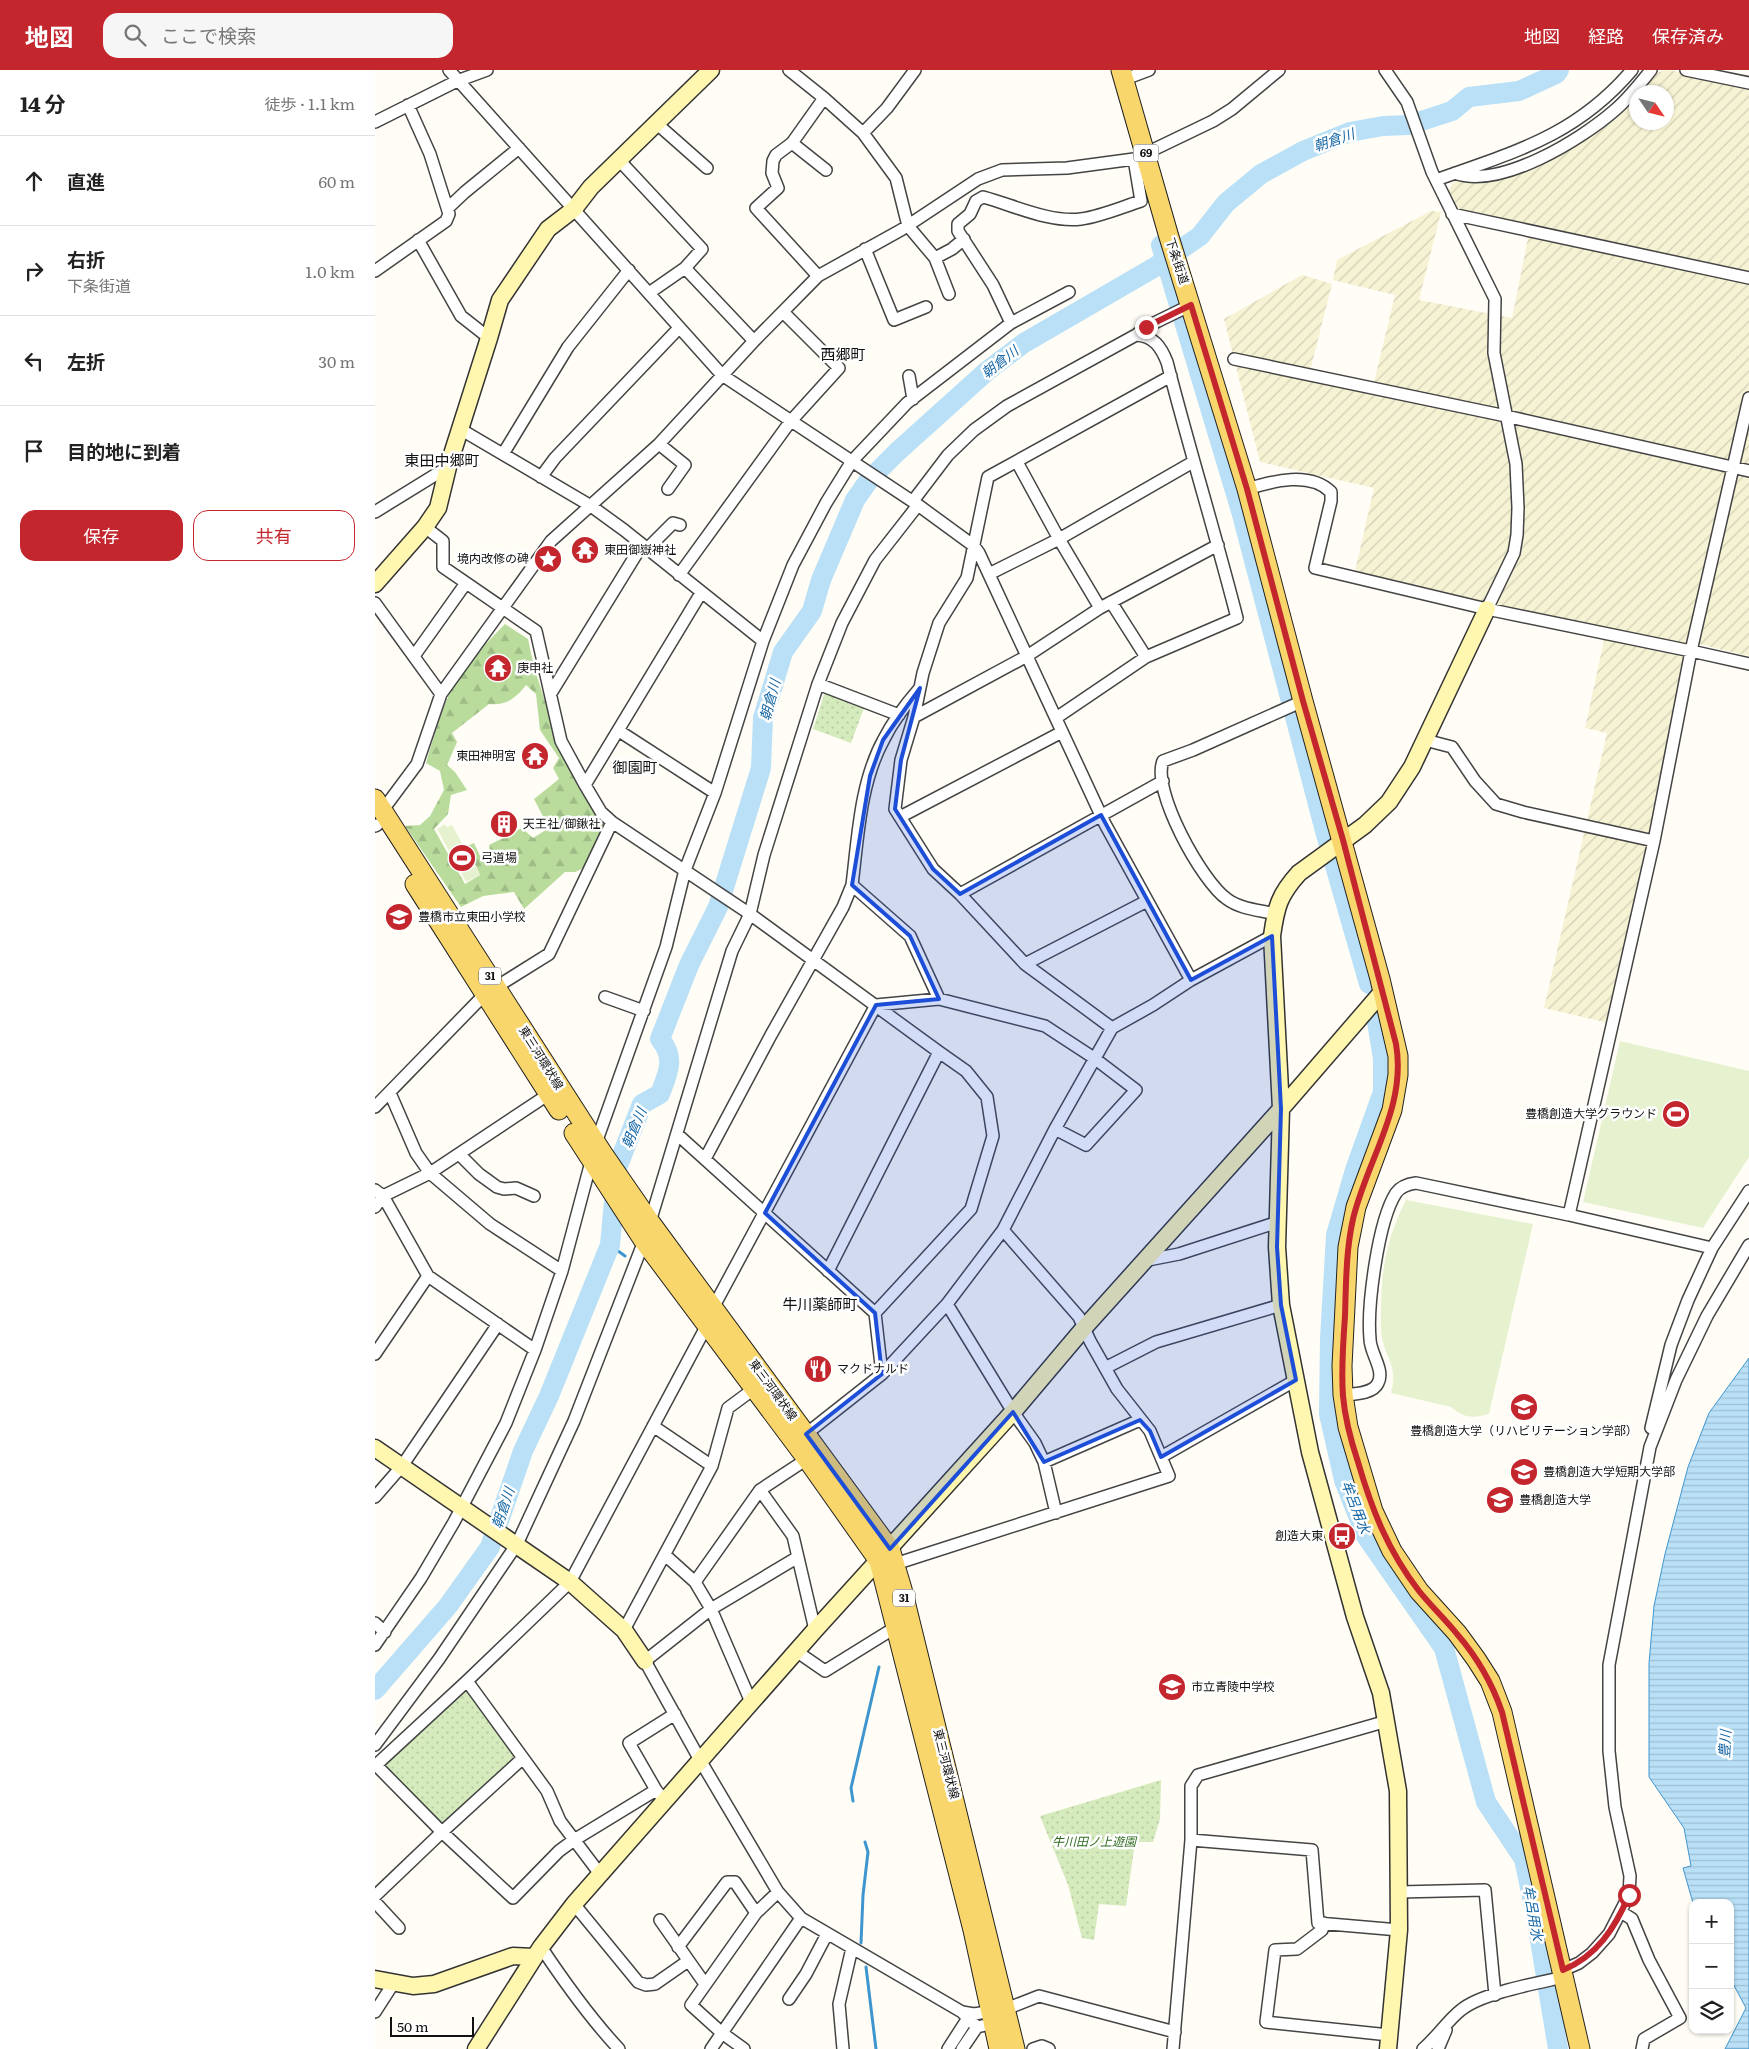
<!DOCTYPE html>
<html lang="ja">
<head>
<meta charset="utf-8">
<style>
  body { margin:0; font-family:Literata,"Noto Sans JP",serif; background:#f6f6f6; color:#222 }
  .controls { position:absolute; right:15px; bottom:15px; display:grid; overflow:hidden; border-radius:10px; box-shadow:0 1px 4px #0004 }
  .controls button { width:45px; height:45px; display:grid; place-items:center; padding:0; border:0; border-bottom:1px solid #e0e0e0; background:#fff; color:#222; font:25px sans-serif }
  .compass { position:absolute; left:1254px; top:15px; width:45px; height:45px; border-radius:50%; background:#fff; box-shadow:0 1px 4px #0004; rotate:125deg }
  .scale { position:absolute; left:15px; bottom:12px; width:84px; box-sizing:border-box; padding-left:5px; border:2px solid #111; border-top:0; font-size:14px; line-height:18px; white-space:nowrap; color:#111; -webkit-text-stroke:4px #fff; paint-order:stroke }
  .stop { position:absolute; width:15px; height:15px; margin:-11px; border:4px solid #c4262e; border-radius:50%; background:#fff }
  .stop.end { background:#c4262e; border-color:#fff; box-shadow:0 1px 5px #0008 }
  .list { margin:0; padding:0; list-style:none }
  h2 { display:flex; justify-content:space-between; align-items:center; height:65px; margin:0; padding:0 20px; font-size:21px }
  h2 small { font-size:16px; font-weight:400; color:#767676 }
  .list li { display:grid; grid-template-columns:32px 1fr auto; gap:15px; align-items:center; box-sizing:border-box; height:90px; padding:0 20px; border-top:1px solid #e0e0e0 }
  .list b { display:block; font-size:19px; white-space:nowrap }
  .list p { margin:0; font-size:16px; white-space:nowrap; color:#767676 }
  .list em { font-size:16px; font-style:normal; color:#767676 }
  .actions { display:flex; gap:10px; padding:15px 20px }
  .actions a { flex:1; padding:11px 0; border:1px solid #c4262e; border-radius:15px; text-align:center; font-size:18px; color:#c4262e }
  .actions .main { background:#c4262e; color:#fff }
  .icon { flex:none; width:28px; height:28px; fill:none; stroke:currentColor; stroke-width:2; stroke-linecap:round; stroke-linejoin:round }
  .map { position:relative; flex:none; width:1374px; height:1979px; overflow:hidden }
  header { display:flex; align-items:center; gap:30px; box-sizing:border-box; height:70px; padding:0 25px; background:#c4262e; color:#fff }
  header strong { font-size:24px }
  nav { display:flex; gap:28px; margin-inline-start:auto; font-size:18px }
  .search { width:350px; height:45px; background:#f6f6f6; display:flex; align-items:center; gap:12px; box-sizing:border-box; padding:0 18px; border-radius:15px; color:#767676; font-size:19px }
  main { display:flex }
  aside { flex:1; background:#fff }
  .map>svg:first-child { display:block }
</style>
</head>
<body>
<header>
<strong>地図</strong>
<div class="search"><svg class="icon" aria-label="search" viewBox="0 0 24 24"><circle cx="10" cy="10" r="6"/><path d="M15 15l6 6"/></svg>ここで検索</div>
<nav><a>地図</a><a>経路</a><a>保存済み</a></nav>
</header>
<main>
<aside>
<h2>14 分<small>徒歩 · 1.1 km</small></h2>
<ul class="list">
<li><svg class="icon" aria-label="ahead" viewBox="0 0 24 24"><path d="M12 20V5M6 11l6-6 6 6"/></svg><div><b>直進</b></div><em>60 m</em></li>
<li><svg class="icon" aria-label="right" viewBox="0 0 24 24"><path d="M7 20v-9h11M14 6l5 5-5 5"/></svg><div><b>右折</b><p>下条街道</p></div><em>1.0 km</em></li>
<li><svg class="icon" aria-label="left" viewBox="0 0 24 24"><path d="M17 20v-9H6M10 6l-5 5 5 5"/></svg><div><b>左折</b></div><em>30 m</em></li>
<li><svg class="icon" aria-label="arrive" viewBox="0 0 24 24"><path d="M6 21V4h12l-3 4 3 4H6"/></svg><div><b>目的地に到着</b></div></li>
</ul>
<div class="actions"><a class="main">保存</a><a>共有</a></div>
</aside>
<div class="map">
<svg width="1374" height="1979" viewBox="0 0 1374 1979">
  <defs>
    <pattern id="farmland-furrows" width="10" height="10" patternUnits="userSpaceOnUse" patternTransform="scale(1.25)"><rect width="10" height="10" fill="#f6f3d4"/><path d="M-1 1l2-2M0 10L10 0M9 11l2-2" fill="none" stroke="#d2cfb5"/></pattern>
    <pattern id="forest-firs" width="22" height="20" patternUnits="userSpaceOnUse" patternTransform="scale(1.25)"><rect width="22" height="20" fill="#b9dc9c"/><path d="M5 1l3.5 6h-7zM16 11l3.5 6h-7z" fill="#9ebc85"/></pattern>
    <pattern id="park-dots" width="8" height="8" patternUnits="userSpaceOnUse" patternTransform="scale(1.25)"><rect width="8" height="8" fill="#d5ebbd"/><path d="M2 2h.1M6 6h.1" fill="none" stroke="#b6c8a1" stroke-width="1.8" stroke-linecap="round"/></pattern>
    <pattern id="water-rules" width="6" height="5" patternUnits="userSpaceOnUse" patternTransform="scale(1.25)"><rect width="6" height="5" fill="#b9e0f7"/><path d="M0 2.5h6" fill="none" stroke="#9ebfd3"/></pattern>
  </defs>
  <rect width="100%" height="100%" fill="#fffdf5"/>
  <path fill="url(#farmland-furrows)" d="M1294,0L1374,17V586L1324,574L1242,955L1169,938L1232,663L1210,658L1231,561L980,501L999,418L885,392L849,249L927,205L957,214L935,301L999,312L1020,225L958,210L962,190L1056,141L1066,142L1044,230L1137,248L1154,163L1088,152L1072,122L1081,109L1126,106L1147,101L1262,23V52H1292V22H1262L1279,3Z"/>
  <path fill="url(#forest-firs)" fill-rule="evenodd" d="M130,554L153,569L159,597L184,675L229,754L209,798L200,802H190L149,839L139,822L108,826L86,837L30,756L45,755L55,746L69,720L65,701L51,693C59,666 66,638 80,613C92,591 113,572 130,554ZM151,615L161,624L165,660L184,688L178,698L184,709L159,729L174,758L158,768L147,758L114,775L115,784L106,788L99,773L92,776L105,805L90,814L59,759L73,744L76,725L92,720L80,702L72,695L82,672L77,663L114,634C131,636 141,628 151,615Z"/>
  <path fill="url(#park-dots)" d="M450,622L489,638L476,673L438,659Z
    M90,1618L142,1686L68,1755L8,1695Z
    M786,1710L785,1749L778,1772H760L751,1836L724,1834L719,1870L707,1868L693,1815L665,1746Z"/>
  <path fill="#e6f2cf" d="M70,754L72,757L77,755L105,805L91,812L62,759Z
    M1245,971L1374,1001V1087L1328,1158L1208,1132Z
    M1031,1130L1158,1154L1114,1344C1098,1348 1090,1349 1076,1337L1016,1323C1023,1296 1012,1292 1007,1268C1005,1260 1006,1250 1006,1241C1006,1200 1012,1167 1031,1130Z"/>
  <path fill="url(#water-rules)" stroke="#3f96cf" d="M1374,1288V1979H1350L1371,1938L1355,1908V1833H1318L1308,1798L1316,1796L1309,1758L1274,1707V1593L1279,1536L1290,1484L1313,1397L1334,1343Z"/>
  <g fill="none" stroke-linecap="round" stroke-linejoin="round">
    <path stroke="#3f96cf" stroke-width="3" d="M235,1175L250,1186
      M478,1731L476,1718L504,1597
      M486,1873L488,1825L493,1782L490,1772
      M491,1897L501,1979"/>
    <path stroke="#b9e0f7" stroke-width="20" d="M786,175L866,441L950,761L994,914
      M1002,952L1008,989V1022L980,1100L961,1165L955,1269L954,1344L969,1410L991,1466L1069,1578L1111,1732L1149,1789L1161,1846L1183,1979
      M0,1620L73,1536L115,1477L148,1381L174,1326L235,1175L242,1098L267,1034L285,1024C293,1003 301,988 285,969L314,895L343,837L386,698L388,648L408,582L437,541L446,510L480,430L494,410L522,382L612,301L649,273L780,197L825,166L851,133L886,104L928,81L975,62L1008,56L1034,55L1077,41L1094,27L1144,21L1181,4L1184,0"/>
    <defs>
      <path id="street" d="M74,0L347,305L543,435L599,476L604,483L730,754L816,910
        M414,0L449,28L488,63L512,38L540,0
        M1010,0L1032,32L1057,102L1120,229L1119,283L1141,394L1143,438L1142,465L1139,483L1112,539
        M1311,0L1374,13
        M750,9L774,0
        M0,52L82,11L112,0
        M281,53L332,98
        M488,63L521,108L533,156L560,188L577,179L589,169
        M417,73L451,100
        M244,90L327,179L310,198L274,223
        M1080,103C1125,120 1207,69 1240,40C1254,28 1265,14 1276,0
        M1061,110C1139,82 1201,66 1257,0
        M73,138L90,122L144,78
        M1077,144L1374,208
        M43,170L86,246L114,268
        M490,179L519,250L551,237
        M560,188L574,224
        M310,198L379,271
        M0,201L71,151L74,144L55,84L33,35
        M443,206L381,138L403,118L397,103L398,91L401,85L417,73L449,28
        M636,253L618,215L583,161V154L595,144L601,131L608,127C638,135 675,153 706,149C727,146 747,137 766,131L759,89
        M859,289L1131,346L1374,401
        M534,306L538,329
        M85,359L216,436L249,460L388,571
        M284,374L310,395L293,419
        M128,384L193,277L254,200
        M642,392L684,469L725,538
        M166,407L180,388L304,258
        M872,419C898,411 935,401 956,422V431L940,498L1112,539L1316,581L1374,594
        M538,431L573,385L599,360L632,336L761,265L771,257L816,235
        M0,442L73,397
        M50,457L68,471V497L161,561L186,671L210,715
        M272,479L298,453L305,455
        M614,504L684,469L818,392
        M304,505L415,352L464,298L408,242
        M736,532L771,587
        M0,533L66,624
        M39,586L91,513
        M443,614L524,645
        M544,619C531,634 518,651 509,669C485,712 483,767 477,815L535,866L564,929
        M176,623L267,475
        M539,647L652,586L725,538L843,475
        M681,648L771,587L862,548C840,462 814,378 792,292C786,277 779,266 761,265
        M244,661L340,723
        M1050,670L1077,677L1100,711L1121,734L1148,742L1279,771
        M6,738L13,733L42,694L66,624L176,471L284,374L379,271L443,206L526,160L603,109L627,100L692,98L759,89L838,51L857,39L904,0
        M525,747L687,662
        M237,752L375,844L564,982L591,1001L612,1027L618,1066L596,1139L500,1243L507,1304
        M0,756L2,755
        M585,824L788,711
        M900,844C885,840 865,839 852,829C827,812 776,720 788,691L818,680L928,631
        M650,894L772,831
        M230,927L269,941
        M737,958L650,894L585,824L558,799L520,739L526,690L539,647L548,603L564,553L592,508L613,407L796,306
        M15,1023L41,1083L55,1103L115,1154L187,1201
        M0,1037L110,924L174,884L237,752L226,742L210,715L326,523
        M302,1064L500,1243
        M84,1084L104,1104L122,1117L129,1119L141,1118L159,1126
        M330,1089L396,965L468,837L477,815
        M0,1120L8,1126L53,1206L160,1280
        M0,1137L8,1126L55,1103L174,1024
        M1194,1145L1337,1178L1374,1121
        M275,1152L357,881L375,844L389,785L443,614L467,553L500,490L543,435
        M768,1191L804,1184L903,1152
        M453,1201L564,982
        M572,1234L638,1342L660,1373L669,1392L681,1443
        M0,1284L53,1206
        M730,1298L781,1272L906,1235
        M968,1325C979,1324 998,1324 1003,1313C1010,1300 995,1283 995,1269C992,1236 1003,1151 1021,1123C1026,1116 1033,1114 1041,1113L1194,1145L1279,771L1316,581L1374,328
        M278,1356L337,1396
        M1276,1358L1296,1275L1313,1230L1337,1178
        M431,1364L507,1304L572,1234L628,1160L680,1059L737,958L778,935L816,910L897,866
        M786,1387L921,1310
        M669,1392L765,1350
        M385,1420L418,1466L440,1560
        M0,1427L27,1396L123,1254
        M290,1485L320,1512L336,1539L376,1632
        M423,1487L336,1539L270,1591L325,1690L403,1822L426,1848L587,1942L602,1957L620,1953L622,1950
        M515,1493L520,1494L794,1406L775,1361L742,1319L715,1271L704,1247L628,1160
        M320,1512L385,1420L432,1389
        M0,1553L10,1562
        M249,1560L337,1396L353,1338L380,1318
        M0,1575L46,1508L79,1452L131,1353L160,1280L187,1201L221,1073L291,877L310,800L340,723L388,571L418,495L451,433L477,391L532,333L636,253L694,222
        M421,1581L450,1601L521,1557
        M92,1611L172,1721L185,1751L225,1804
        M0,1675L64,1589L142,1474L199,1351L269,1171
        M1,1695L67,1762L148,1688
        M0,1696L92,1611L195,1512L332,1255L338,1238L501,935L564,929L670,956L719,988L761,1020L711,1075L680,1059
        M281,1720L254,1673L300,1644
        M816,1770L937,1780L943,1853L1024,1860
        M1024,1822L1110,1820L1120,1925
        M0,1826L67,1762L138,1828L184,1781L199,1770L281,1720L289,1730
        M0,1832L24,1858
        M199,1834L263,1912L271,1915L280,1914L313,1891
        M1246,1842L1257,1849L1274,1890L1305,1948L1269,1969L1267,1979
        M285,1850L330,1914
        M949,1853L947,1860L922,1879L900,1880L891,1952L1014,1965
        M166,1877C190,1913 214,1947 244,1979
        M303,1877L352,1812H360L381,1843
        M1188,1900L1204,1893L1217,1883L1234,1864L1254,1825L1255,1806L1240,1737L1234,1681V1595L1275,1377L1301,1310L1332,1246L1374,1175
        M414,1929L431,1904L452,1864
        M0,1942L18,1914
        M587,1942L599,1944L631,1939L664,1926L800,1962
        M336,1979L347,1963L316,1935L381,1843L403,1822
        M369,1979L347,1963L426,1848
        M468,1979L464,1934L477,1878
        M573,1979L593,1948
        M587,1979L602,1957
        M658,1979L667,1976L674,1979
        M798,1979L816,1770V1716L823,1705L1012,1651
        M1048,1979C1062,1967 1073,1950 1086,1940C1106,1923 1163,1913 1189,1907
        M1063,1979L1071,1960"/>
      <path id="secondary" d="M0,514L50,457L63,438L73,397L114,268L125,230L173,159L199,139L216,117L336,0
        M0,1378L195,1512L249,1560L270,1591
        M0,1909L38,1916L59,1914L138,1886L159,1887
        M101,1979L166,1877L199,1834L440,1560L638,1342L709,1258L906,1039L1008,921
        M1013,1979L1024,1860L1023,1721L1006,1623L980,1547L935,1382L906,1235L902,1177L906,1039L897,866C901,837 904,825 924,803L990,755L1014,732L1037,697L1112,539"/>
      <path id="primary" d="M746,0L794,167L872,419L928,631L1005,909L1023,986V1005L1017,1040L981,1137L973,1177L967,1296L968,1325L973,1357L998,1441L1017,1481L1044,1521L1082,1563L1101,1589L1115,1611L1127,1642L1205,1979
        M0,729L228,1084L275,1152L515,1479L527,1519L640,1979
        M40,814L184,1040
        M199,1063L269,1171L432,1389L504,1491L598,1860L624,1979"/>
    </defs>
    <use href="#street" stroke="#444" stroke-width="14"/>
    <use href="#secondary" stroke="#333" stroke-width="19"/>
    <use href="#primary" stroke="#222" stroke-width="21"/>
    <use href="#street" stroke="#fff" stroke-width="11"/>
    <use href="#secondary" stroke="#fff6b0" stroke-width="16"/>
    <use href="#primary" stroke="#f9d66b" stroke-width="19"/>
  </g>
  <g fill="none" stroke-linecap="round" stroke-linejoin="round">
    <path stroke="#c4262e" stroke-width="6" d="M771,257L816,235L872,419L928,631L968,770L1021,974C1032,1037 992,1090 978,1149C971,1180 971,1214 970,1246C968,1273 966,1300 968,1326C970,1349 976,1371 983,1392C997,1440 1013,1481 1044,1521C1056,1536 1070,1549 1082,1564C1102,1587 1117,1613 1127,1642L1188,1900C1222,1886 1240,1858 1254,1825"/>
  </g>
  <path fill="#1d4ed8" fill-opacity="0.2" stroke="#1d4ed8" stroke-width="4" stroke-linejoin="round" d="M545,618L526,690L520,739L558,799L585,824L726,745L816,910L897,866L906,1039L902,1177L906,1235L921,1310L786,1387L775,1361L765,1350L669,1392L638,1342L515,1479L431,1364L507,1304L500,1243L390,1143L501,935L564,929L535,866L477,815L495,706L508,670Z"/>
  <defs>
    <symbol id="temple-disc" viewBox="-11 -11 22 22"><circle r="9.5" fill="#c4262e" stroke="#fff"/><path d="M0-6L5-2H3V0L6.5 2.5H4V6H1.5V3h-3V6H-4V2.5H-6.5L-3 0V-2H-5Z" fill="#fff"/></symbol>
    <symbol id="sight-disc" viewBox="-11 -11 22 22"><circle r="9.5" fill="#c4262e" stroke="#fff"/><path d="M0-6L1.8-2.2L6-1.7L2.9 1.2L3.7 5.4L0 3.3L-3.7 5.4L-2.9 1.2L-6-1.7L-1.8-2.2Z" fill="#fff"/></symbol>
    <symbol id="building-disc" viewBox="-11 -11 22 22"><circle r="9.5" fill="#c4262e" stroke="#fff"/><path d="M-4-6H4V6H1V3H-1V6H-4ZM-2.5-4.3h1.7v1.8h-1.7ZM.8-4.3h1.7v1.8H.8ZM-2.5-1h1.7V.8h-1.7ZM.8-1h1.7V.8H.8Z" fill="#fff"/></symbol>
    <symbol id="stadium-disc" viewBox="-11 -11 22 22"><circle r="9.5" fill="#c4262e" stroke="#fff"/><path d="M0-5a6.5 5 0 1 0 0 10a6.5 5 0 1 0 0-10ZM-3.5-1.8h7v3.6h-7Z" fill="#fff"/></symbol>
    <symbol id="school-disc" viewBox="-11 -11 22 22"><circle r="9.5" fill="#c4262e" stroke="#fff"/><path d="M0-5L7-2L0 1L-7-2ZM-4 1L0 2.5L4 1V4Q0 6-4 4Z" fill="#fff"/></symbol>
    <symbol id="restaurant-disc" viewBox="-11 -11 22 22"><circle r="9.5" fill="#c4262e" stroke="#fff"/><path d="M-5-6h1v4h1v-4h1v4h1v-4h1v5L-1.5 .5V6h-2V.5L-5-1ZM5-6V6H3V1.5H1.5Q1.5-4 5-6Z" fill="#fff"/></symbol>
    <symbol id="university-disc" viewBox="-11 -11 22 22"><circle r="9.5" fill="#c4262e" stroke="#fff"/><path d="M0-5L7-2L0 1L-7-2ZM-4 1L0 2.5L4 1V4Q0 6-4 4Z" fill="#fff"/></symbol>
    <symbol id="bus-disc" viewBox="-11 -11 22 22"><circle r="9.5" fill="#c4262e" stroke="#fff"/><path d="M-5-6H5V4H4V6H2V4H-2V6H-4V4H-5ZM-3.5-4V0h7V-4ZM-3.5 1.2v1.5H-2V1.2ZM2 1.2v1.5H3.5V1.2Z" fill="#fff"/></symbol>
  </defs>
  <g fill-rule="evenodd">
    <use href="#temple-disc" x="194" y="464" width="32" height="32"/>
    <use href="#sight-disc" x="157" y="473" width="32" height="32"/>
    <use href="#temple-disc" x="107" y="582" width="32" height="32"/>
    <use href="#temple-disc" x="144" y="670" width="32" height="32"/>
    <use href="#building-disc" x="113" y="738" width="32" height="32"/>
    <use href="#stadium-disc" x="71" y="772" width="32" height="32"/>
    <use href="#school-disc" x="8" y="831" width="32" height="32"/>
    <use href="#stadium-disc" x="1285" y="1028" width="32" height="32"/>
    <use href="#restaurant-disc" x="427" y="1283" width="32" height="32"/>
    <use href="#university-disc" x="1133" y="1321" width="32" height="32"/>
    <use href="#university-disc" x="1133" y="1386" width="32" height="32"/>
    <use href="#university-disc" x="1109" y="1414" width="32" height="32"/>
    <use href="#bus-disc" x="951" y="1450" width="32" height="32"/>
    <use href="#school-disc" x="781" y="1601" width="32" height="32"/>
  </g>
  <g text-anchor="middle" stroke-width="5" stroke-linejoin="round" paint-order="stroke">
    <g fill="#fff" stroke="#585858" stroke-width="1">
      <rect x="758.5" y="74.5" width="25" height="17" rx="4"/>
      <rect x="104" y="897.5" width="22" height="17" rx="4"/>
      <rect x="518" y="1519.5" width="22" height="17" rx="4"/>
    </g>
    <g font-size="11" font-weight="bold" fill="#111">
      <text x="771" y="87">69</text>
      <text x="115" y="910">31</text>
      <text x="529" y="1532">31</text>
    </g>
    <g font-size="12" fill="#111" stroke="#fff">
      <text transform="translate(802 191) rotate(72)" y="4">下条街道</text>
      <text transform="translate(166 988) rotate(58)" y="4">東三河環状線</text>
      <text transform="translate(398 1320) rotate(54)" y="4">東三河環状線</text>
      <text transform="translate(571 1694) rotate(76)" y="4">東三河環状線</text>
    </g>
    <g font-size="12" fill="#111" stroke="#fff" text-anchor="start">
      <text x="229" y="484">東田御嶽神社</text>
      <text x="154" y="493" text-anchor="end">境内改修の碑</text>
      <text x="142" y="602">庚申社</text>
      <text x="141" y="690" text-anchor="end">東田神明宮</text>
      <text x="148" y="758">天王社/御鍬社</text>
      <text x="106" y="792">弓道場</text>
      <text x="43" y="851">豊橋市立東田小学校</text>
      <text x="1282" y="1048" text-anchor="end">豊橋創造大学グラウンド</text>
      <text x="462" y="1303">マクドナルド</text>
      <text x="1149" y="1365" text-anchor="middle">豊橋創造大学（リハビリテーション学部）</text>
      <text x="1168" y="1406">豊橋創造大学短期大学部</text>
      <text x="1144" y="1434">豊橋創造大学</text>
      <text x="948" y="1470" text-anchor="end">創造大東</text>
      <text x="816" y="1621">市立青陵中学校</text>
    </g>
    <g font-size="12" font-style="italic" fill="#2f6b1f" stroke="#fff">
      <text x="719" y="1776">牛川田ノ上遊園</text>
    </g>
    <g font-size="14" font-style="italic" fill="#1768a6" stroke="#fff">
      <text transform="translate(959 70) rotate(-19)" y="5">朝倉川</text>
      <text transform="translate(625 292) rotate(-38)" y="5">朝倉川</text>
      <text transform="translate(395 630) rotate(-75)" y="5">朝倉川</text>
      <text transform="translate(259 1058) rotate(-67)" y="5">朝倉川</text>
      <text transform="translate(981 1437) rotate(69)" y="5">牟呂用水</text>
      <text transform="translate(128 1438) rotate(-71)" y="5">朝倉川</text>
      <text transform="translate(1350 1674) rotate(-87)" y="5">豊川</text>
      <text transform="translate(1158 1843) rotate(80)" y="5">牟呂用水</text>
    </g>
    <g font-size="15" fill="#111" stroke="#fff">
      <text x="468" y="290">西郷町</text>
      <text x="67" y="396">東田中郷町</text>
      <text x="260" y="703">御園町</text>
      <text x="445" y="1240">牛川薬師町</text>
    </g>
  </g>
</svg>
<div class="controls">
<button>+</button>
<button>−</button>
<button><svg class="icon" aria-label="layers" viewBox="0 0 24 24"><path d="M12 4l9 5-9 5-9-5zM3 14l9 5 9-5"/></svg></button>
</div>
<svg class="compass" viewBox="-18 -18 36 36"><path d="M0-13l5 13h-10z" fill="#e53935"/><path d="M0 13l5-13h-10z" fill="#767676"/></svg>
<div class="scale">50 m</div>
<div class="stop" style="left:1254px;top:1825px"></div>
<div class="stop end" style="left:771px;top:257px"></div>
</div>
</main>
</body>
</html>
